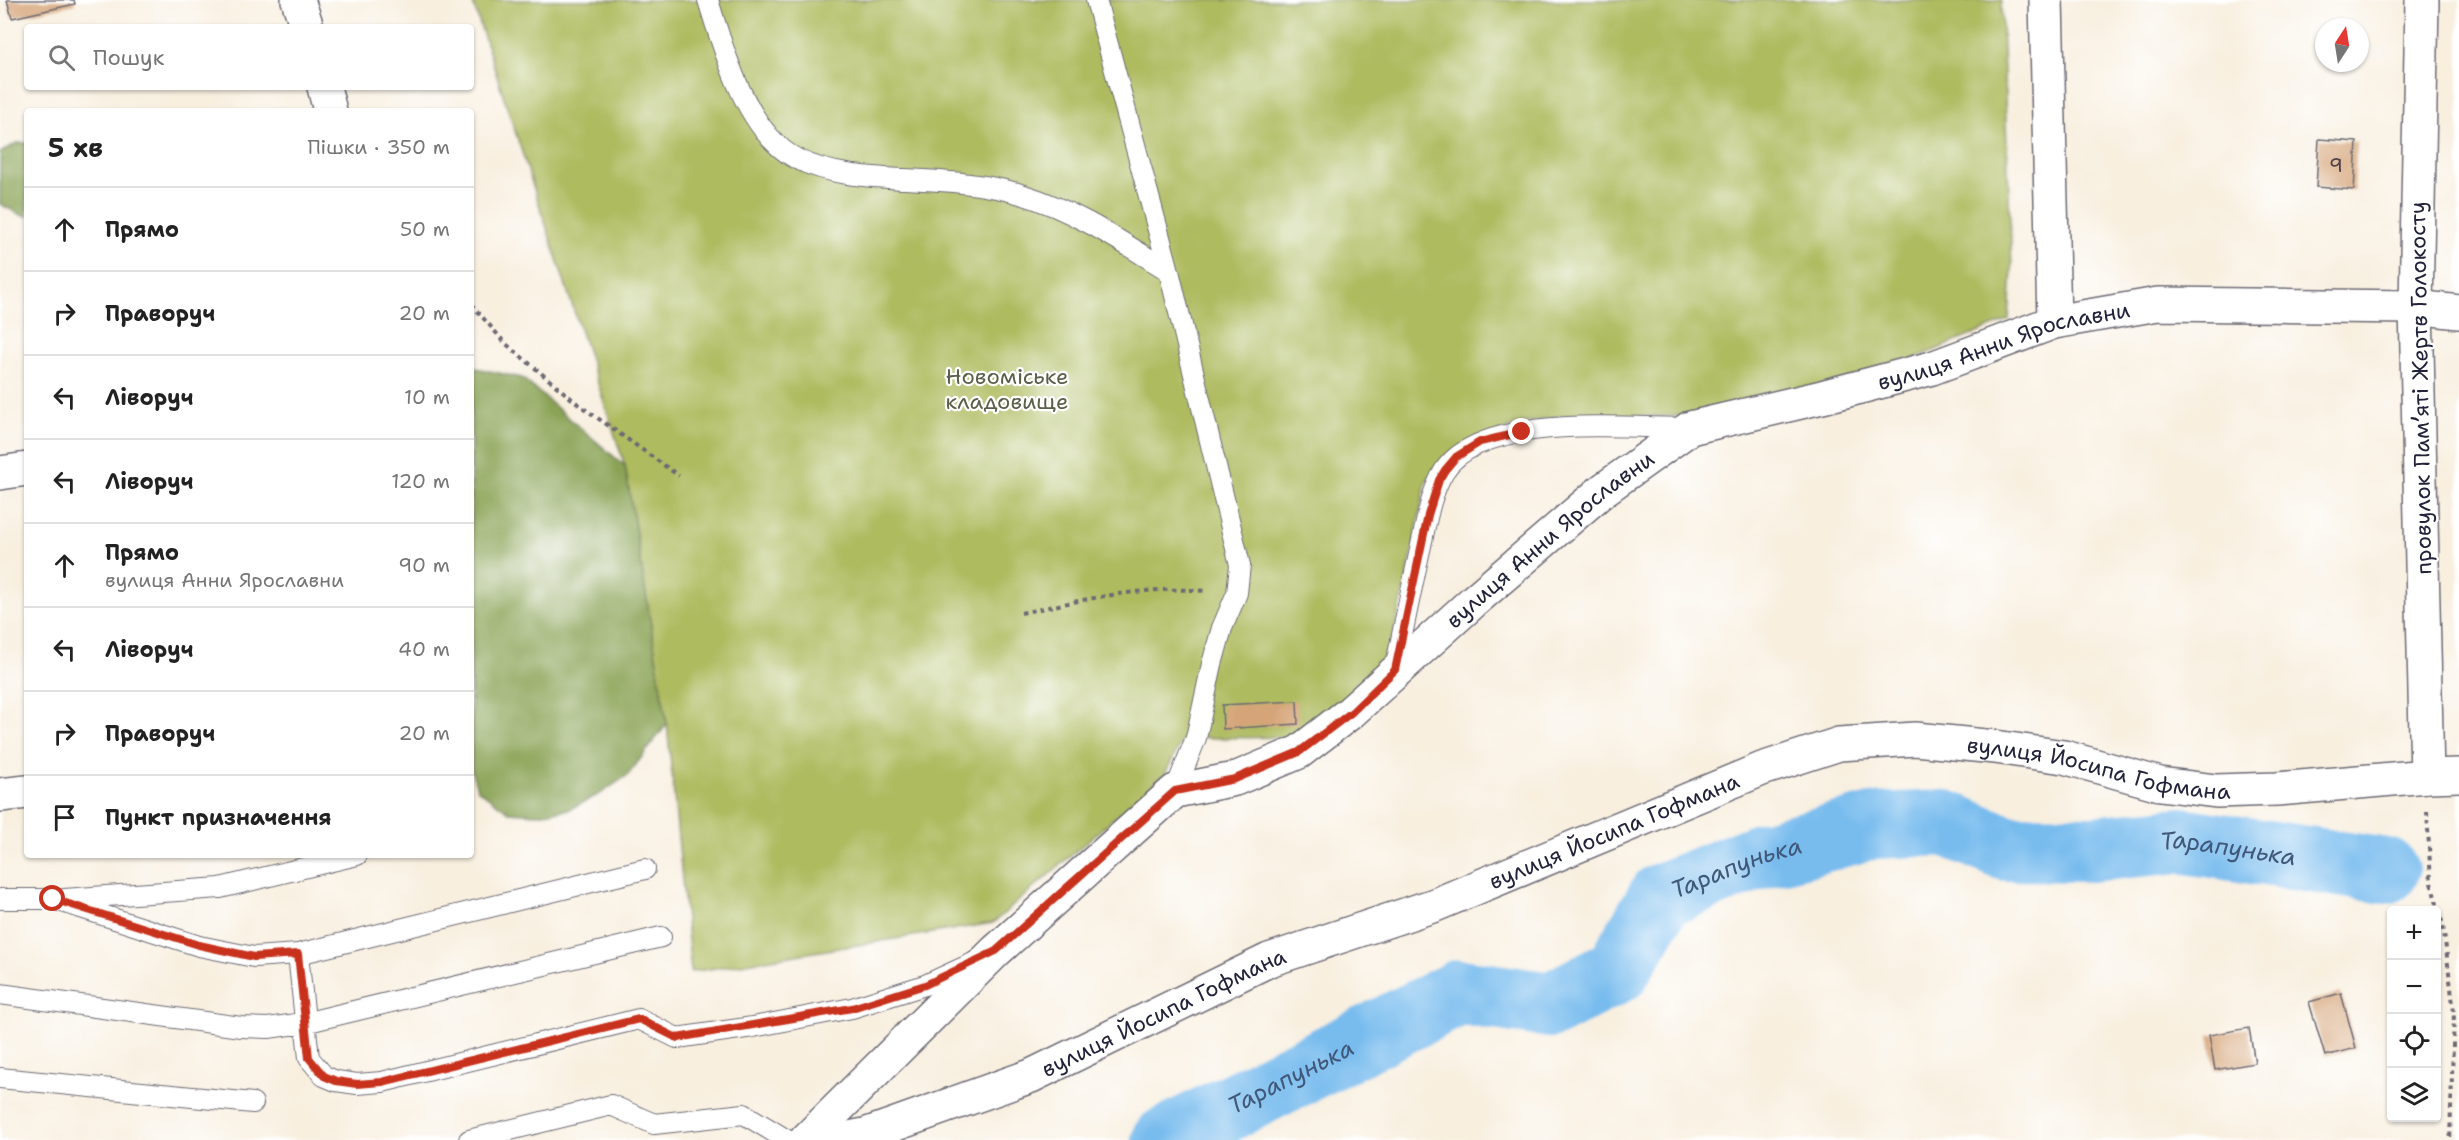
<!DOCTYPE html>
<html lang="uk">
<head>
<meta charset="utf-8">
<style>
  body { margin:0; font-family:"Shantell Sans",sans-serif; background:#f2f2f2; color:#222 }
  .controls { position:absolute; right:18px; bottom:18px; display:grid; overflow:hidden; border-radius:6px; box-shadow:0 2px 4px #0004 }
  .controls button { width:54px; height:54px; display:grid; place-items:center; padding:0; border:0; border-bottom:2px solid #e0e0e0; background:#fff; color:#222; font:30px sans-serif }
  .compass { position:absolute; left:2315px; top:18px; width:54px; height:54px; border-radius:50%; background:#fff; box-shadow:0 2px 4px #0004; rotate:12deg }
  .stop { position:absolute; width:18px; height:18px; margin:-14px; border:4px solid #c8321e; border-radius:50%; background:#fff }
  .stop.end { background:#c8321e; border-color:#fff; box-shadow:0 2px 6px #0008 }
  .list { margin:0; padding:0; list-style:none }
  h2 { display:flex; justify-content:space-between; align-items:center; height:78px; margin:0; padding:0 24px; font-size:26px }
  h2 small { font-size:20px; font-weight:400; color:#767676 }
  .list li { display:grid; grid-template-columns:39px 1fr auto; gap:18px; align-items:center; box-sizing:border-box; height:84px; padding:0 24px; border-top:2px solid #e0e0e0 }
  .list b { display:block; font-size:22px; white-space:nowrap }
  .list p { margin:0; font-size:20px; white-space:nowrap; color:#767676 }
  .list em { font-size:20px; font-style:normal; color:#767676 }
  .icon { flex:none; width:33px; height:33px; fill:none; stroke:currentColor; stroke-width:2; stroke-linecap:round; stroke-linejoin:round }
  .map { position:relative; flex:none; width:2459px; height:1140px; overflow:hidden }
  .search { position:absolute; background:#fff; box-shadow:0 2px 4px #0004; left:24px; top:24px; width:450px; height:66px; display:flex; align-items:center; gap:15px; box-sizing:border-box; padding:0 21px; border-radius:6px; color:#767676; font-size:22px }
  .panel { position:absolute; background:#fff; box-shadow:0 2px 4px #0004; left:24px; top:108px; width:450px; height:750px; border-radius:6px }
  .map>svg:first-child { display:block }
</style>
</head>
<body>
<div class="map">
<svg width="2459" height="1140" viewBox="0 0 2459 1140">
  <rect width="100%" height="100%" fill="#fff"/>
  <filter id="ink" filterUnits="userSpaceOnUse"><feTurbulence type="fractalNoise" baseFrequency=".0167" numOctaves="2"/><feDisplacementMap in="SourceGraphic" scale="12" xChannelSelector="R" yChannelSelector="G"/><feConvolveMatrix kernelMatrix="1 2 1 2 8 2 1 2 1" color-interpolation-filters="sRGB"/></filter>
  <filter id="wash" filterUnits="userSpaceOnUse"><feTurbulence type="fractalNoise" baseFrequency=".008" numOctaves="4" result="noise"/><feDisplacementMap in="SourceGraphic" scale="24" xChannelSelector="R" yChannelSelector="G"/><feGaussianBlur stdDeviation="1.35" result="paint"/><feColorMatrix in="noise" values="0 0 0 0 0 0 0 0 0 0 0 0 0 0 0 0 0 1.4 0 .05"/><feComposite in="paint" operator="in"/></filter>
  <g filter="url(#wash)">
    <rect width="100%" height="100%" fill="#f8efdf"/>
    <path fill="#aebb5e" stroke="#686e4c" stroke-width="1.5" d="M472,0H2001L2012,269L2009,320L1891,368L1698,416H1562L1516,425L1445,456L1426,482L1406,584L1386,663L1302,737L1210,738L1185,735L1165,774L993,923L691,972L667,724L625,466Z"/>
    <path fill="#8aa355" stroke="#566248" stroke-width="1.5" d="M17,143H27V216L21,215L0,204V153Z
      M471,367L522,378L625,466L667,724L628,775L600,794L570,809L537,814L509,812L477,789L471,769Z"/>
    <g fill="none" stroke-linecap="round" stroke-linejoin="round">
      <path stroke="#78bcee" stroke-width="66" id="s1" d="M1165,1140L1460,992L1551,1005L1618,970L1661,896L1760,856L1873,826L1945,823L2006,848L2092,849L2180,840L2386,871"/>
    </g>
    <g id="blocks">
      <path fill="#d5a478" d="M7,0H74L75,4L12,18Z
        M2319,139L2357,142L2354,190L2316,187Z
        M1297,701L1298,724L1223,729L1222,705Z
        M2341,993L2356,1048L2325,1056L2309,1002Z
        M2249,1028L2255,1063L2215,1070L2209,1035Z"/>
    </g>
  </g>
  <g filter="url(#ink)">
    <use href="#blocks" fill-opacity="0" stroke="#6d6a74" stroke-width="1.5"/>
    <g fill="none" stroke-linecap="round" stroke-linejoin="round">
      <defs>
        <path id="lane" d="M708,0C723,49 747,134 797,159C829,175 868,177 903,179C943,181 986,183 1024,195C1076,211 1123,243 1169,271
          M1096,0L1169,271L1240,565L1237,593L1222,628L1212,664L1196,738L1175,791
          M1395,670C1403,630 1411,590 1420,550C1426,524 1430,494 1444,471C1481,413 1625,428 1687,428
          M0,899H53L199,946L254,957L298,954L645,869
          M64,899L220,888L357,855
          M298,954L309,1058L324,1076L336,1081L357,1084L382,1082L639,1019L677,1038L753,1027L852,1008L925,985L975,962
          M0,994L241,1027L268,1028L304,1023L661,937
          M0,1078L253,1103
          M469,1140L611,1105L654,1124L744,1114L787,1140"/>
        <g id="street">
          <path d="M298,0L307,27"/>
          <path d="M2046,0L2054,322"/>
          <path d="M2422,0L2416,307L2427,776"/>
          <path d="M324,87L330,111"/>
          <path d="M0,473L27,469"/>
          <path d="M0,795L27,792"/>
          <path id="s2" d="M806,1140L996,951L1175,791L1235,779L1299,752L1351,712L1475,600L1603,490L1690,428L1822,397L1932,368L2054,322L2158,304L2416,307L2459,312"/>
          <path id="s3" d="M839,1140L865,1135L1031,1076L1269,960L1435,905L1762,769L1839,744L1915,739L1995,747L2064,757L2160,784L2216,791L2277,789L2427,776L2459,775"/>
        </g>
      </defs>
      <use href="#lane" stroke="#6d6a74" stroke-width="22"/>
      <use href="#street" stroke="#6d6a74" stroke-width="36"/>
      <path stroke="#6d6a74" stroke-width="4" stroke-dasharray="4.5 4.5" stroke-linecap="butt" d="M471,304L505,343L578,404L679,476
        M1021,613C1082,600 1143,585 1206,591
        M2427,811L2431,883L2443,925L2454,1012L2450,1140"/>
      <use href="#lane" stroke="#fff" stroke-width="20"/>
      <use href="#street" stroke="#fff" stroke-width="33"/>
    </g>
  </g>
  <g fill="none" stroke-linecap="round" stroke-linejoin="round" filter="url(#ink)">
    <path stroke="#c8321e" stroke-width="8" d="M53,899L199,945L254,957L298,954L309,1058L324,1076L336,1081L357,1084L382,1082L639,1019L677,1038L852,1008L925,985L996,951L1175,791L1235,779L1299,752L1352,712L1395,670L1428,515L1439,480L1445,470L1456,457L1480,442L1522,432"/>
  </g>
  <g text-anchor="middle" stroke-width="4.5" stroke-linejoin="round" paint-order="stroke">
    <g font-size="20" fill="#4f424a">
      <text x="2336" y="172">9</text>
    </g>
    <g font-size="22" fill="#22223b" stroke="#fff">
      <text dy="8" stroke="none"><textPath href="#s2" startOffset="1472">вулиця Анни Ярославни</textPath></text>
      <text transform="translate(2420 388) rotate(-91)" y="8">провулок Памʼяті Жертв Голокосту</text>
      <text dy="8" stroke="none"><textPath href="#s2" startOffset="968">вулиця Анни Ярославни</textPath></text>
      <text dy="8" stroke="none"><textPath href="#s3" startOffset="1340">вулиця Йосипа Гофмана</textPath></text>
      <text dy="8" stroke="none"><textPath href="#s3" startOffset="836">вулиця Йосипа Гофмана</textPath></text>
      <text dy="8" stroke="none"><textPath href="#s3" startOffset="350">вулиця Йосипа Гофмана</textPath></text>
    </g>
    <g font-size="22" fill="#5a5f49" stroke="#fff">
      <text x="1007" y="384">Новоміське<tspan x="1007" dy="25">кладовище</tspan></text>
    </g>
    <g font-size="24" font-style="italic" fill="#40587a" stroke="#fff">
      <text dy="8" stroke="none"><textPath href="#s1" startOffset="1168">Тарапунька</textPath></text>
      <text dy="8" stroke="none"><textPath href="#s1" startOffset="664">Тарапунька</textPath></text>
      <text dy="8" stroke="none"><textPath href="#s1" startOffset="141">Тарапунька</textPath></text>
    </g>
  </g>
</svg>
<div class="controls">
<button>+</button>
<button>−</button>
<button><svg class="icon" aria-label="locate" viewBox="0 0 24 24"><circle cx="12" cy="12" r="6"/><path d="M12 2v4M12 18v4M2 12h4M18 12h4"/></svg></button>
<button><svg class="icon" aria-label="layers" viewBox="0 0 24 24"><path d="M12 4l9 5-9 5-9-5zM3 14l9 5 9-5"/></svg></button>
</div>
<svg class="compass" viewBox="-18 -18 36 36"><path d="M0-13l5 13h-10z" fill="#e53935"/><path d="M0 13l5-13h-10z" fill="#767676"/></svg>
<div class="stop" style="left:53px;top:899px"></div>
<div class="stop end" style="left:1522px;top:432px"></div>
<div class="search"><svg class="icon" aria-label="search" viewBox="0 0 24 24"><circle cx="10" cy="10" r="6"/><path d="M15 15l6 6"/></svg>Пошук</div>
<section class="panel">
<h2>5 хв<small>Пішки · 350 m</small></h2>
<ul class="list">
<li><svg class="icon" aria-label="ahead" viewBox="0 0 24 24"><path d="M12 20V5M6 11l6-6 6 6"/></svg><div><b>Прямо</b></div><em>50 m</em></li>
<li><svg class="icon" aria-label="right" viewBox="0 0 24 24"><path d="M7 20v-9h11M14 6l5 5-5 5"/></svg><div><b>Праворуч</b></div><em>20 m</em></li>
<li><svg class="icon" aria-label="left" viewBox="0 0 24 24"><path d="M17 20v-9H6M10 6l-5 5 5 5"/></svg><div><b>Ліворуч</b></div><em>10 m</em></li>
<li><svg class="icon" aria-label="left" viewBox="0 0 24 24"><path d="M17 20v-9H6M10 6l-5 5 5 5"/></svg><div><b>Ліворуч</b></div><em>120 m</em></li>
<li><svg class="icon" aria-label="ahead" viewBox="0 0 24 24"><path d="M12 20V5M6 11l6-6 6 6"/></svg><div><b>Прямо</b><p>вулиця Анни Ярославни</p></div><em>90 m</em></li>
<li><svg class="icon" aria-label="left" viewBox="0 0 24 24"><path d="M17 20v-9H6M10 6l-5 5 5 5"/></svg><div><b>Ліворуч</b></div><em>40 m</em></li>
<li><svg class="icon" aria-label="right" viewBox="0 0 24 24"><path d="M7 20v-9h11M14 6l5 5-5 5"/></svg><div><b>Праворуч</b></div><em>20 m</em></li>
<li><svg class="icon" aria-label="arrive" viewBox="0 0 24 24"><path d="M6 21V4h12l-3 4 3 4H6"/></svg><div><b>Пункт призначення</b></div></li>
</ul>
</section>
</div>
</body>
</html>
